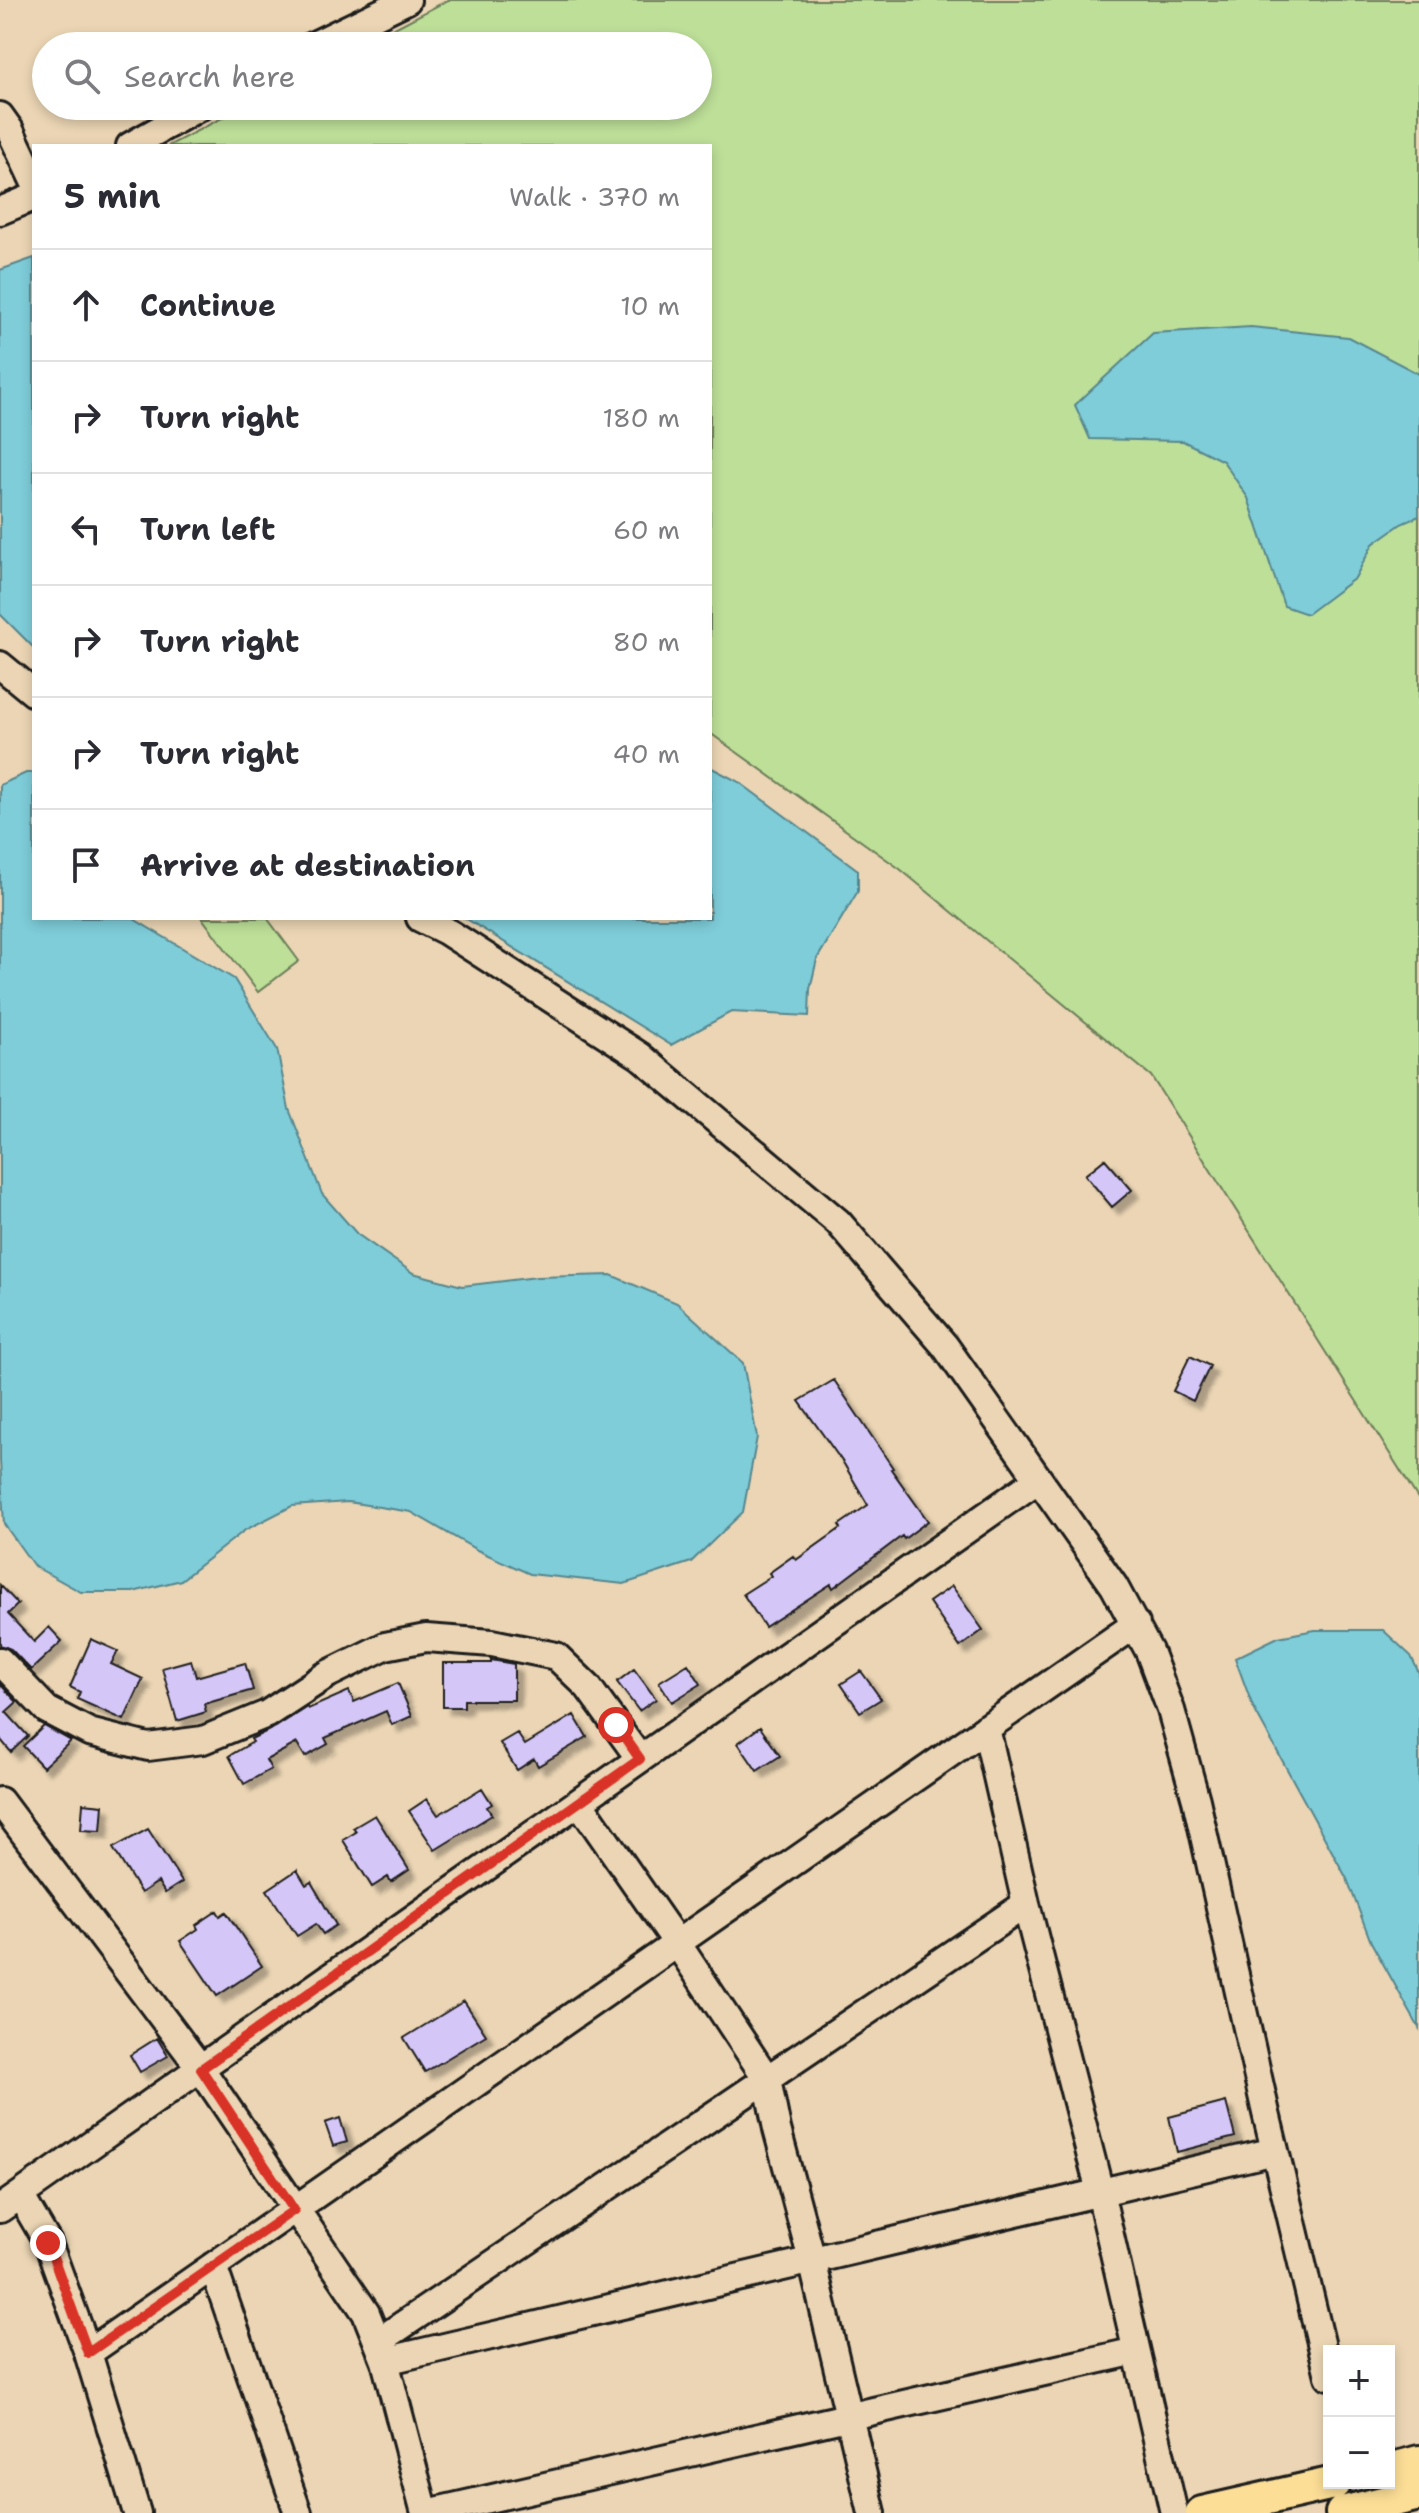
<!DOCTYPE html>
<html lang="en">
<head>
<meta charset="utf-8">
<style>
  body { margin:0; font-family:"Shantell Sans",sans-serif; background:#f2f2f3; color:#2b2b33 }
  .controls { position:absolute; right:24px; bottom:24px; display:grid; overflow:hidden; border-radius:0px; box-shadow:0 4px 12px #0003 }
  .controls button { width:72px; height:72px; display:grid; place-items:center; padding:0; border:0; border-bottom:2px solid #e1e1e2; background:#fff; color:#2b2b33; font:40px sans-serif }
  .stop { position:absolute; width:24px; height:24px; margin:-18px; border:6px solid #d93025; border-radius:50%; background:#fff }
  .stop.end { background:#d93025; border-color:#fff; box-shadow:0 2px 8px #0008 }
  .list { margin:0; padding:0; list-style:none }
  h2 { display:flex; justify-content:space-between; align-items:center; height:104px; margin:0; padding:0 32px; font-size:34px }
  h2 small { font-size:26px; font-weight:400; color:#7c7c81 }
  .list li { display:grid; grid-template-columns:52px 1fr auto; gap:24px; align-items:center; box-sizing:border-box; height:112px; padding:0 32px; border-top:2px solid #e1e1e2 }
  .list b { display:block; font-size:30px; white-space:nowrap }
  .list em { font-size:26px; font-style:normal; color:#7c7c81 }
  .icon { flex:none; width:44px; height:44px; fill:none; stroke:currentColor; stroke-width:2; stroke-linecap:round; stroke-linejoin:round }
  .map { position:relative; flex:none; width:1419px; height:2513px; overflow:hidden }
  .search { position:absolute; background:#fff; box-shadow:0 4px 12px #0003; left:32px; top:32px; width:680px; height:88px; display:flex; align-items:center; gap:20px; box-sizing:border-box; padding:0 28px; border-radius:44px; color:#7c7c81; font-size:30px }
  .panel { position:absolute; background:#fff; box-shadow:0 4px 12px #0003; left:32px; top:144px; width:680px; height:776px; border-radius:0px }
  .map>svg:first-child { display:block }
</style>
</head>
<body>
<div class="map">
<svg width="1419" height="2513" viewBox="0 0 1419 2513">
  <defs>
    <filter id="shadow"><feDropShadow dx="7" dy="7" stdDeviation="2" flood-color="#0004"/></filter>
  </defs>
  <rect width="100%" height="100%" fill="#ebd5b4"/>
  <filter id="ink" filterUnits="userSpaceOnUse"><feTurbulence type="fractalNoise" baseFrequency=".0125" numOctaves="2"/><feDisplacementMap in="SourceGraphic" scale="16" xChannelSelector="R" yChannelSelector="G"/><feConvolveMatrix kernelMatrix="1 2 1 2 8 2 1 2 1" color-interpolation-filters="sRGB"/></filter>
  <g filter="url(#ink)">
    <path fill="#bddf98" stroke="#6c7e5a" stroke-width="2" d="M448,0H1419V1500L1151,1076L900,869L710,733V146H168L245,106H698V46H360Z
      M202,918H267L299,961L258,992Z"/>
    <path fill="#7ecdd9" stroke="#57868d" stroke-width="2" d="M34,258V648L0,614V270Z
      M1251,327L1348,337L1419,374V516L1401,524L1373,544L1355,578L1307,614L1284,606L1248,498L1223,461L1183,441L1090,439L1075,405L1153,333Z
      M710,767L739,782L858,870V891L817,959L810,989L809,1016L731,1012L671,1045L465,918H710Z
      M26,773H34V918H132L234,979L277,1049L289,1109L322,1194L357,1234L413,1273L462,1286L537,1277L611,1275L677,1303L743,1363L757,1437L743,1512L691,1562L624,1584L530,1574L477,1550L411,1512L348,1502L292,1506L245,1530L181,1580L133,1592H81L34,1566L4,1524L0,1461V785Z
      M1315,1630H1383L1411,1656L1419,1673V2028L1371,1942L1347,1879L1253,1707L1235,1658L1278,1637Z"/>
    <path fill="#d5c6f8" stroke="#1c1c1c" stroke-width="2" filter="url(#shadow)" d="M1105,1159L1132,1190L1112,1207L1085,1175Z
      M1190,1356L1210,1366L1193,1401L1173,1391Z
      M834,1380L893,1468L891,1469L928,1521L904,1539L902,1536L833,1588L831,1584L765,1627L743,1594L771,1576L769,1573L793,1556L796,1560L841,1528L839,1525L868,1505L844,1464L799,1401Z
      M0,1585L18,1604L8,1614L34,1642L49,1627L62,1641L31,1670L11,1649L0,1645Z
      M952,1586L983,1630L960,1647L929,1602Z
      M91,1639L118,1651L111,1664L143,1679L124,1720L77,1699L80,1692L70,1687Z
      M191,1660L196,1677L245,1663L253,1690L204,1704L206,1712L177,1721L162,1668Z
      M491,1660L514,1664V1700H464V1707H443V1663H491Z
      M688,1664L701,1684L672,1702L659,1682Z
      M634,1669L656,1699L639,1711L617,1682Z
      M861,1671L881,1699L860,1712L841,1684Z
      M398,1683L412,1716L392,1725L386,1711L325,1738L328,1744L305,1757L297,1743L266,1760L271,1769L244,1784L229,1756L253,1742L251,1739L276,1727L307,1707L308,1709L349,1691L354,1702Z
      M0,1684L17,1702L6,1712L28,1736L11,1752L0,1739Z
      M574,1715L587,1737L538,1766L534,1759L517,1770L500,1743L517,1733L525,1745Z
      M44,1726L71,1741L43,1767L23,1746Z
      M760,1727L780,1756L757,1771L738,1743Z
      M482,1788L492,1804L487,1807L492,1815L435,1850L409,1811L427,1799L438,1815Z
      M83,1803L103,1805L101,1831L81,1830Z
      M375,1815L409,1870L391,1882L388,1877L372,1887L343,1840L356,1832L353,1828Z
      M148,1829L182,1882L165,1893L158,1882L141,1893L113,1848Z
      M297,1870L306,1885L311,1882L336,1925L323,1934L316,1924L297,1936L267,1890Z
      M217,1911L220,1916L226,1912L262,1966L217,1996L180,1941L198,1929L196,1925Z
      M464,2001L486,2035L425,2072L404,2038Z
      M157,2038L168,2056L140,2072L130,2055Z
      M1226,2102L1235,2137L1177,2152L1169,2117Z
      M340,2118L347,2142L333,2146L325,2123Z"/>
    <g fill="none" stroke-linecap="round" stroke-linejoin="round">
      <defs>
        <path id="minor" d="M312,46L407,0
          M0,116L10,130L34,181
          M130,146L201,106
          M0,211L34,197
          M0,665L34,693
          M420,918L446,931L640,1056L838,1222L945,1346L1114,1586L1149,1651L1171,1710L1196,1800L1266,2113L1329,2376
          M0,1661L47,1710L89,1732L148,1747L203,1740L267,1714L328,1674L385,1646L426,1638L492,1643L556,1656L588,1687L640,1759
          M986,1728L1026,1904L1100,2192L1174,2513
          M0,1801L201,2069L366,2313L385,2361L425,2513
          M579,1802L677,1943L767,2079L777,2129L812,2260L872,2513
          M20,2195L48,2243L88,2353L137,2513
          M0,2209L1037,1480
          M213,2266L298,2513
          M379,2341L1026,1904
          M88,2353L1136,1624
          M385,2361L1275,2151
          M427,2513L1136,2351"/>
        <path id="major" d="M1389,2470L1419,2462
          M1202,2513L1334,2483
          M1342,2513L1419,2494"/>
      </defs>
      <use href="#minor" stroke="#1c1c1c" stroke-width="32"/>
      <use href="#major" stroke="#1c1c1c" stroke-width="38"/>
      <use href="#minor" stroke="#ebd5b4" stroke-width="26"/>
      <use href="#major" stroke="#fcde96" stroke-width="32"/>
    </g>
  </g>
  <g fill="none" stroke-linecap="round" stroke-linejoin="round" filter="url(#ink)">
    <path stroke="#d93025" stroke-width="10" d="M48,2243L88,2353L294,2210L201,2069L640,1759L616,1725"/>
  </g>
</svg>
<div class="controls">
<button>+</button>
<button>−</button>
</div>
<div class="stop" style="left:616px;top:1725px"></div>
<div class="stop end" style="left:48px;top:2243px"></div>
<div class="search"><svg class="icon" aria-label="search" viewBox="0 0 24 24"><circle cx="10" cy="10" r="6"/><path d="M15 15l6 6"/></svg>Search here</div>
<section class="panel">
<h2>5 min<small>Walk · 370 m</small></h2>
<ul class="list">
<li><svg class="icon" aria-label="ahead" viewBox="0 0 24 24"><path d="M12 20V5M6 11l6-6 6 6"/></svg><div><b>Continue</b></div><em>10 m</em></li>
<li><svg class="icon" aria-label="right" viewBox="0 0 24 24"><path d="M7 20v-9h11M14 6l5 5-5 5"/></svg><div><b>Turn right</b></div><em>180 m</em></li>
<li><svg class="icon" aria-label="left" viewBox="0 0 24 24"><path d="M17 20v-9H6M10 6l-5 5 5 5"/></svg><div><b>Turn left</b></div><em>60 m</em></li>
<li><svg class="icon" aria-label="right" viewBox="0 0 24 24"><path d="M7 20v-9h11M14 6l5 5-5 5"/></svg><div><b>Turn right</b></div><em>80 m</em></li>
<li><svg class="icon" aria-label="right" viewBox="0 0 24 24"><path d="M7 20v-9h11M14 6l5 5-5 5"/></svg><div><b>Turn right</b></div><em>40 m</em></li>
<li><svg class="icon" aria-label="arrive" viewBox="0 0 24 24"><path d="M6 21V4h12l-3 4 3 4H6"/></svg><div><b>Arrive at destination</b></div></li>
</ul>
</section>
</div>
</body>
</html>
